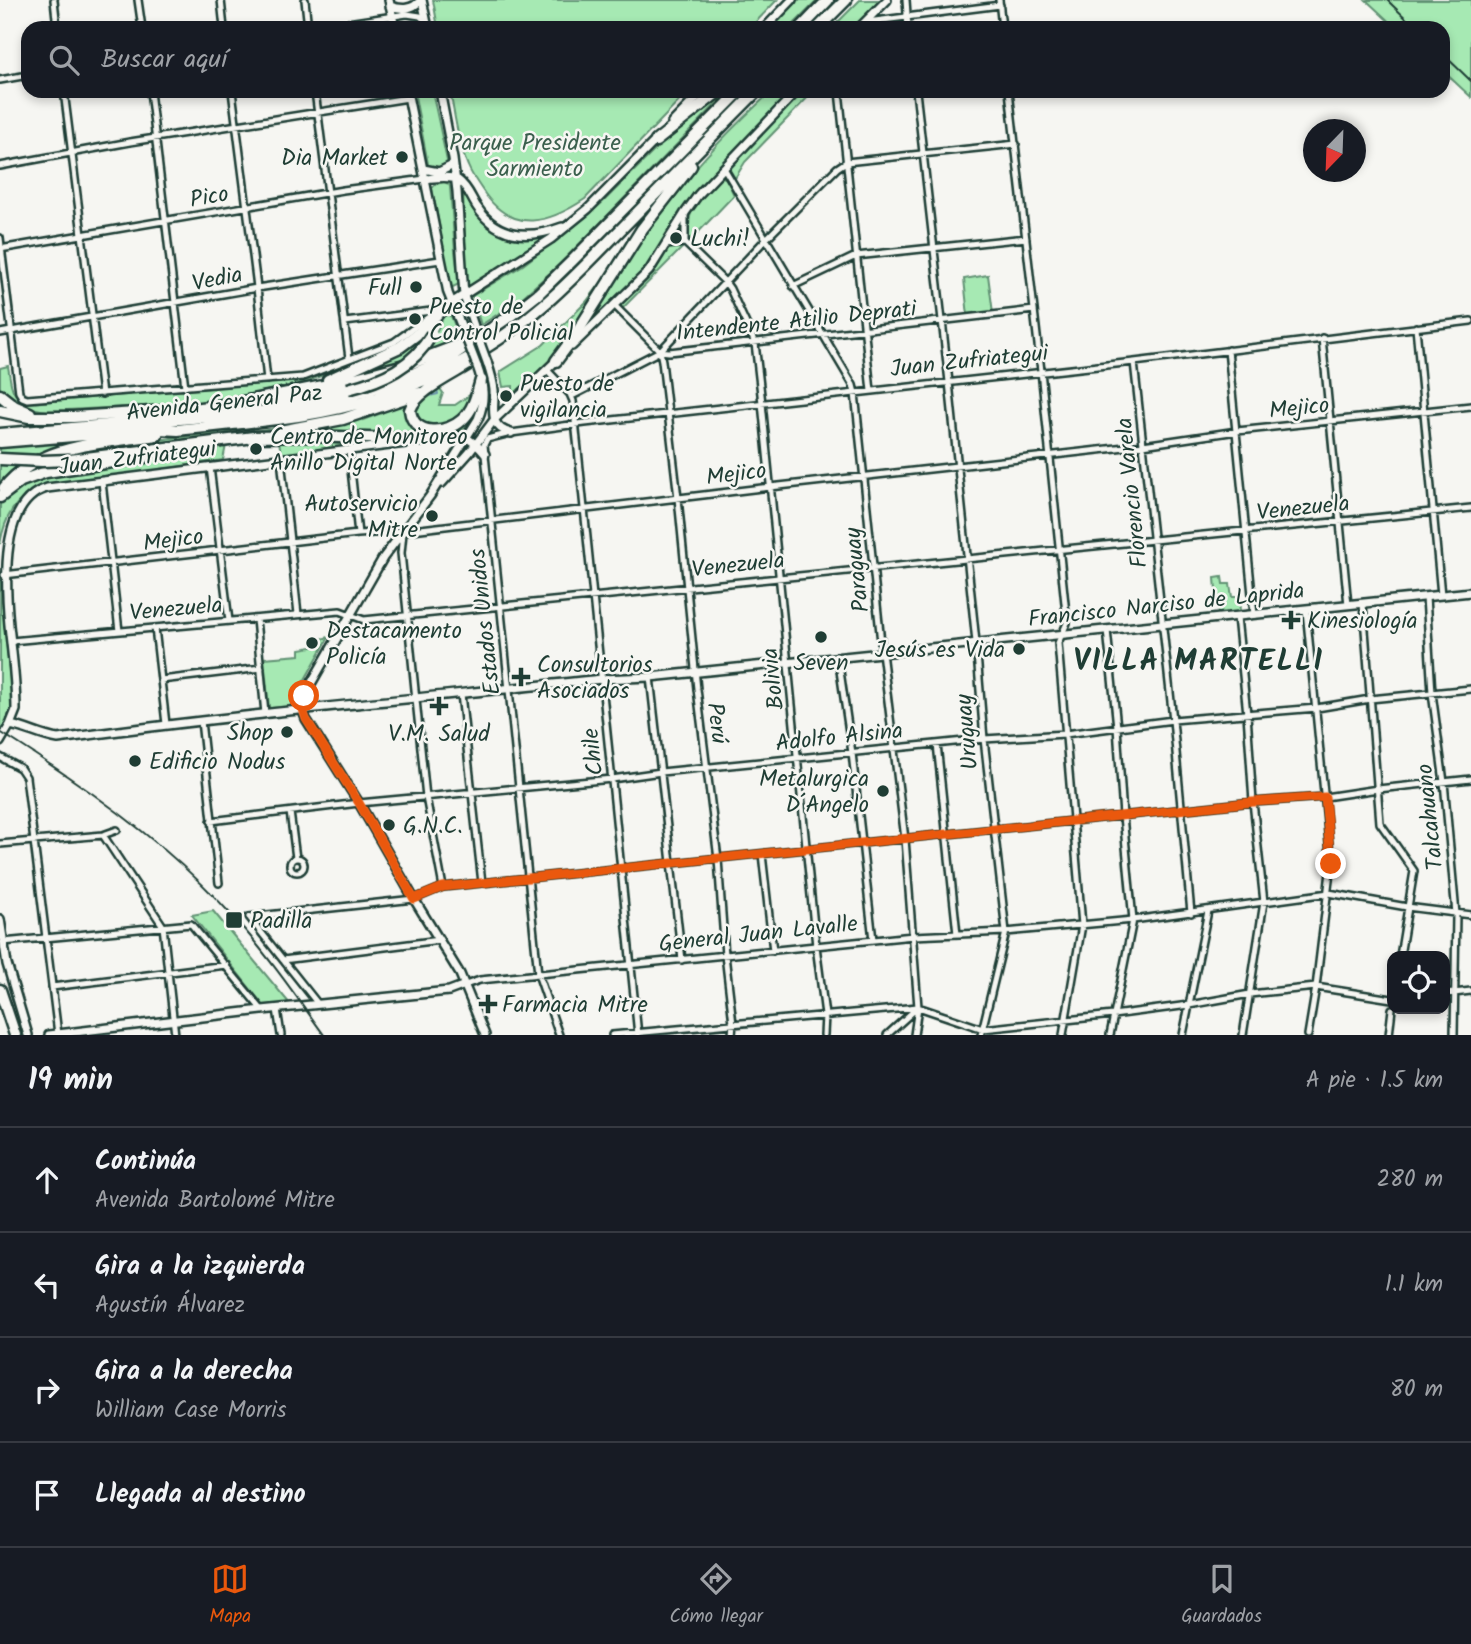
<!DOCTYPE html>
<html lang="es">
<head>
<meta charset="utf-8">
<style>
  body { margin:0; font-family:Kalam,sans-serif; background:#20242c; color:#f1f3f6 }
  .controls { position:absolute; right:21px; bottom:21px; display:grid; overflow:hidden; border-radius:14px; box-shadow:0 4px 10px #0003 }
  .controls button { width:63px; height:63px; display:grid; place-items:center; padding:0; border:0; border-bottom:2px solid #363941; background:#171b24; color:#f1f3f6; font:35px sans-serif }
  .compass { position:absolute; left:1303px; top:119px; width:63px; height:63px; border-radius:50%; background:#171b24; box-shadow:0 4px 10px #0003; rotate:203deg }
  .stop { position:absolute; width:21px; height:21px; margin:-16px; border:5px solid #ea580c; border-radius:50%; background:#fff }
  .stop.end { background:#ea580c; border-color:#fff; box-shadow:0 2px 7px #0008 }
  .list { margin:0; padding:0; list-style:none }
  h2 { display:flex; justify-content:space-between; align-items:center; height:91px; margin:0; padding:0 28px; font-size:30px }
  h2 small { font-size:23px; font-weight:400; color:#9ea1a6 }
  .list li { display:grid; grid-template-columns:46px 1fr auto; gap:21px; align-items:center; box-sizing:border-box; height:105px; padding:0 28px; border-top:2px solid #363941 }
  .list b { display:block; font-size:26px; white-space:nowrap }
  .list p { margin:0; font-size:23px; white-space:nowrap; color:#9ea1a6 }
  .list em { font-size:23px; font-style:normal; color:#9ea1a6 }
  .icon { flex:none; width:38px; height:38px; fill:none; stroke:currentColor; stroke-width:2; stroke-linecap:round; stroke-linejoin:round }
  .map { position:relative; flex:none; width:1471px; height:1035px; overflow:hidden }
  .search { position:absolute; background:#171b24; box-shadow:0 4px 10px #0003; left:21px; right:21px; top:21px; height:77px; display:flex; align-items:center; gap:18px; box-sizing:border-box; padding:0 24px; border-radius:21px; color:#9ea1a6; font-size:26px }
  .sheet { height:511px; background:#171b24 }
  nav { display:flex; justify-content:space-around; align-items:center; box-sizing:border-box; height:98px; border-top:2px solid #363941; background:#171b24; font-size:19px; color:#9ea1a6 }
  nav a { display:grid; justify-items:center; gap:4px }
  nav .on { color:#ea580c }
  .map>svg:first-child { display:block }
</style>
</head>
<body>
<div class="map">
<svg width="1471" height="1035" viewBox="0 0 1471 1035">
  <rect width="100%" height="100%" fill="#f6f6f2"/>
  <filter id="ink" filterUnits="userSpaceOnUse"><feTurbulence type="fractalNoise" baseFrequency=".0143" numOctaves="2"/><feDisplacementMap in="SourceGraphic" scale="14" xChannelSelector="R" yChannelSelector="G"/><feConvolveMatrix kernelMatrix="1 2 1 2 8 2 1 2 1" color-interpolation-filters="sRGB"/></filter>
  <g filter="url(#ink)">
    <path fill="#a6e9b3" stroke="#629374" stroke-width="2" d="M433,0H777L750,28H438Z
      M796,0H818L790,28H769Z
      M860,0H884L856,28H832Z
      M1366,0H1471V97L1443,71V28H1396Z
      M414,91H432L447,161C445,169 438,169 430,169L428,164Z
      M450,91H689L585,199C549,223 514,234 485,194C479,185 472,176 468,166C458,143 455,116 450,91Z
      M726,91H729L560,264L518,301L481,325L472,296L523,265L587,216L605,200L665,140Z
      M772,91H793L689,201L665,237L653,260L646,270L593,323L589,321C616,279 641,235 672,196C701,160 738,122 772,91Z
      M814,91L745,162L734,180L728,168L801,92Z
      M720,177L726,178L734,195L689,242C689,232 688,222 691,213C695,199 710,188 720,177Z
      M444,182L449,184L450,187L455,251L459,284L453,287H451L432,188L436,184Z
      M463,191C469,199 475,212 483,219C500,235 523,242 547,236V237L467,289Z
      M630,246L559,351L513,396V386L503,387L500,372L543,345L586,302Z
      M683,247L622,309L621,306V303L650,274L668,248Z
      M988,275L993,313L968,316L964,279Z
      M444,315L451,316L460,338C428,357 389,364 353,373L434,323L430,333L435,335Z
      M372,355L306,382L257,393L201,403L48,411C28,409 14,402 0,388V368L8,366C11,383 10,399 30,403L295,381L311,378Z
      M438,386L443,393L439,405H455L474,392L458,420L439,427L417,423L413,406Z
      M412,399C408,425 408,431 437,433L477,404H478C476,415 472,426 462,431L417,437L300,432L362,417L363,420L382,413L384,411Z
      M297,425V427L63,456L171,438L260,430Z
      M103,439C65,447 24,452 0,486V448Z
      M279,441L371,445L281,454Z
      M226,445L223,460L42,487C15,498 5,516 0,544V504L8,494L33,477Z
      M1222,577L1223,584H1230L1232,597H1239L1240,612L1218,614L1215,578Z
      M0,580L12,699L11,709L0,733Z
      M329,637L290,706L269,708L264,658L300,655V649L318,646L317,640Z
      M213,911L290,1004L264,1006L192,915Z"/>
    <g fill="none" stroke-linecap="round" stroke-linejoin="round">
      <path stroke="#6b93aa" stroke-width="2" d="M425,397L438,394L437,390"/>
      <defs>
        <path id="street" d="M54,0L57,28
          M138,0L142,28
          M221,0L224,28
          M305,0L308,28
          M906,0L908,28
          M999,0L1002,28
          M866,21H875L1000,5
          M315,28L407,14L420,16L426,21
          M0,80L28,75
          M64,91L102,394
          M150,91L185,387
          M232,91L256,279L267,380
          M315,91L349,358
          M839,91L871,391
          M916,91L949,382L976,642L984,739L1006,932L981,1035
          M1009,91L1041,371L1067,623L1058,643L1082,925L1063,1035
          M0,166L130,142L408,98
          M724,168L853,385L855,393L882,652L905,839L918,1007L914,1035
          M685,213V243L725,282L730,289L755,343L762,403L816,946L825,1015L824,1035
          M0,238L19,392L22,397L27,399L303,377L394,342L430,316
          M666,245L685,243
          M0,249L343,190L425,179
          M793,286L856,256L1026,238
          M614,305L660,351L662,361L678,498L697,689L718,859L725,955L733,1023L732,1035
          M345,322L439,310
          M1416,327L1441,595
          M0,333L257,288L440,260
          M1322,338L1348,605
          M1228,350L1254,615
          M660,351L766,239L837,168L846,162L1016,144
          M1134,362L1173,720L1191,913
          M547,370L570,394L573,401L638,1035
          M572,396L660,351L669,352L1034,310
          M349,451L358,534
          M281,459L298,614
          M210,467L229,621
          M102,482L119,631
          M403,533L401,553L426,797L443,887
          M4,575L358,534L404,531L770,487L1143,445L1237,431L1471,406
          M1426,597L1432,693L1444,782L1456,914L1454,1035
          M1363,604L1380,823L1414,871L1400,956
          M1306,610L1331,864L1316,987L1308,1035
          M1237,617L1247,714L1253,802L1264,902L1243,1035
          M256,619L265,714
          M155,628L166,724
          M1107,630L1117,727L1123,816L1133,920L1110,1035
          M11,641L340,611L364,620L1471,508
          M838,657L852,753L873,940
          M650,677L682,960
          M161,680L261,668
          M461,694L482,883
          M201,721L219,883
          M937,744L957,934
          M0,757L20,768L26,777L58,1034
          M290,812L296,858
          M211,821L359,803L612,779L661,772L984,739L1065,734L1173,720L1317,708L1370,699L1471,689
          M103,835L163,926L175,1035
          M0,844L103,835L117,830
          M762,854L773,951
          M290 865a7 7 0 1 1 14 0a7 7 0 1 1-14 0Z
          M249,917L414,899L443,887L1253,802L1325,797L1378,789L1471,779
          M249,917L318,1004
          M3,942L191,924L262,1010
          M283,960L440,940
          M465,985L480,980L913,936L1006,932L1133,920L1329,893L1407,907L1471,915
          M52,987L226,965
          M1445,994L1471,991
          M277,1009L281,1035
          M559,1035L538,974L484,445L487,439L511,433L585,423L1134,362L1471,321
          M612,1035L918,1007L983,1029L1113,1015L1189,1005L1250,994L1316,987L1392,999
          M887,1035L918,1007
          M1183,1035L1208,911
          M1389,1035L1392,1009"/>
        <path id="secondary" d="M389,0L395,28
          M422,0L428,28
          M390,6C402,10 412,10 421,0
          M765,28L792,0
          M859,28L887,0
          M407,91L448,293L465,335
          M440,91L453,159L457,191L464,296L475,329
          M672,123L703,91
          M423,169L439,172L453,165
          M425,179C435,178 449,175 458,180C468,187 471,198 477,207C498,239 530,239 562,227
          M442,309L551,239L588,209L659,137
          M572,346L649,271L685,213L698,195L797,91
          M487,362C490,371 493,380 494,390C495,408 487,427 511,433
          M477,366C484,385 486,400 478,419L430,496L383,558L304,696L301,706L306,719L359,803L414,899L460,974L485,1035
          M418,441C430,439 455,434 466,438C474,441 480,448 485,454
          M442,483L469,453L494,420L558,359
          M10,725C27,728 42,737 58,739C239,714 421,698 602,679L650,677L1471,592
          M0,742L10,725L16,710C16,682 12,653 9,625C5,582 0,501 47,488L406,443
          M0,919L7,964L28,1035
          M49,1035L262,1010L449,991L465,985"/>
        <path id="highway" d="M801,28L828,0
          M818,28L846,0
          M656,141L719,91
          M475,360C457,373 416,390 410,410C413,437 447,434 462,420C474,409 477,394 481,380
          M556,361L576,334L642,229L691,166
          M328,380L400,347L420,332L442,309
          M0,395L14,406L30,413
          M279,404L348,389
          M0,411L29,417H73L184,410L232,404L333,384L412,363L459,345
          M280,431L343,419L420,393
          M0,434L216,416L296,408L324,403L369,390L391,383L430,367L453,355L510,316L538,294L572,261L740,91
          M0,442L159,429L178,430C245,422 312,419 377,398C439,378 498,345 547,302C578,275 605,245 634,216C675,174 716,132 757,91
          M70,460L254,437L311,436L423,440
          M4,488C40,443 104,443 157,435
          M0,497L21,481L46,472L145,457
          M0,990L15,1035"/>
      </defs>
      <use href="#street" stroke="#1f3d34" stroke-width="10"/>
      <use href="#secondary" stroke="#1f3d34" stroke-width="12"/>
      <use href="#highway" stroke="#1f3d34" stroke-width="15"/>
      <use href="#street" stroke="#f6f6f2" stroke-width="5"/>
      <use href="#secondary" stroke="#f6f6f2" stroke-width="7"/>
      <use href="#highway" stroke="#f6f6f2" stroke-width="10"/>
      <path stroke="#1f3d34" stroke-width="2" d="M1387,0L1416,28
        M1443,54L1471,81
        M0,732C23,746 45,761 67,776C129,818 187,864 237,921C269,957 296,996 324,1035"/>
      <defs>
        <path id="secondary-bridge" d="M475,329L487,362
          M465,335L477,366"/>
        <path id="highway-bridge" d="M348,389C383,380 413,367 432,334
          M0,459L42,461L70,460"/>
      </defs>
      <use href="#secondary-bridge" stroke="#1f3d34" stroke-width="12" stroke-linecap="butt"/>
      <use href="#highway-bridge" stroke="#1f3d34" stroke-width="15" stroke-linecap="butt"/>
      <use href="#secondary-bridge" stroke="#f6f6f2" stroke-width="7"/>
      <use href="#highway-bridge" stroke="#f6f6f2" stroke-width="10"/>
    </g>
  </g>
  <g fill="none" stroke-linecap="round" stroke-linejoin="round" filter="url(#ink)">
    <path stroke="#ea580c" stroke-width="9" d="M304,696L302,706L306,719L359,803L414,899L443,887L1253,802L1325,797L1331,864"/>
  </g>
  <g fill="#1f3d34" stroke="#f6f6f2" stroke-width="2.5">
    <circle cx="402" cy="157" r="7"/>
    <circle cx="676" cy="238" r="7"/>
    <circle cx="416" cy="287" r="7"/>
    <circle cx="415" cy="319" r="7"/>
    <circle cx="506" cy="396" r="7"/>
    <circle cx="256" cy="449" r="7"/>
    <circle cx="432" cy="516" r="7"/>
    <path d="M1287.5 609.5h7v7h7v7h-7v7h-7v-7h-7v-7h7z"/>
    <circle cx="821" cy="637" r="7"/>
    <circle cx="312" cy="643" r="7"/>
    <circle cx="1019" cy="649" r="7"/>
    <path d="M517.5 666.5h7v7h7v7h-7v7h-7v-7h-7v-7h7z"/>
    <path d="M435.5 695.5h7v7h7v7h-7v7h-7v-7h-7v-7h7z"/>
    <circle cx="287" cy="732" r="7"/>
    <circle cx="135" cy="761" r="7"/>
    <circle cx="883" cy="791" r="7"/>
    <circle cx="389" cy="825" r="7"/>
    <rect x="225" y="911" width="18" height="18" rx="3.5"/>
    <path d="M484.5 993.5h7v7h7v7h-7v7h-7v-7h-7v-7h7z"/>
  </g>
  <g text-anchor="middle" stroke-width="5" stroke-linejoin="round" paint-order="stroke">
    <g font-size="23" fill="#3a5f4d" stroke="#f6f6f2">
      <text x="535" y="150">Parque Presidente<tspan x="535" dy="26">Sarmiento</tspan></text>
    </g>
    <g font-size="23" fill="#1f3d34" stroke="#f6f6f2" text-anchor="start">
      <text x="388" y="165" text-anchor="end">Dia Market</text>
      <text x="690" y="246">Luchi!</text>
      <text x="402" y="295" text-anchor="end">Full</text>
      <text x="429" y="314">Puesto de<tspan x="429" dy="26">Control Policial</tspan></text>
      <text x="520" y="391">Puesto de<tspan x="520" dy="26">vigilancia</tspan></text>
      <text x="270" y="444">Centro de Monitoreo<tspan x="270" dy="26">Anillo Digital Norte</tspan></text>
      <text x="418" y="511" text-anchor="end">Autoservicio<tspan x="418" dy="26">Mitre</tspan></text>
      <text x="1307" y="628">Kinesiología</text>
      <text x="326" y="638">Destacamento<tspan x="326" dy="26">Policía</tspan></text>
      <text x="1005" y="657" text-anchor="end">Jesús es Vida</text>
      <text x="821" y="670" text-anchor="middle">Seven</text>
      <text x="537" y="672">Consultorios<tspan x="537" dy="26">Asociados</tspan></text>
      <text x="273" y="740" text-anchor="end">Shop</text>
      <text x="439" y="741" text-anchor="middle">V.M. Salud</text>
      <text x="149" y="769">Edificio Nodus</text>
      <text x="869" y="786" text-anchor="end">Metalurgica<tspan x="869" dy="26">D´Angelo</tspan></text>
      <text x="403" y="833">G.N.C.</text>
      <text x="250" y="928">Padilla</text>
      <text x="502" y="1012">Farmacia Mitre</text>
    </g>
    <g font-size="23" fill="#1f3d34" stroke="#f6f6f2">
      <text transform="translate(209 196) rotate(-10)" y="8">Pico</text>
      <text transform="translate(217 278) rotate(-11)" y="8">Vedia</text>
      <text transform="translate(796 320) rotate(-6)" y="8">Intendente Atilio Deprati</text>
      <text transform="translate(969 360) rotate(-6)" y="8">Juan Zufriategui</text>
      <text transform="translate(224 402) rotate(-6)" y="8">Avenida General Paz</text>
      <text transform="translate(1299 407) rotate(-6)" y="8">Mejico</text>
      <text transform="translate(137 457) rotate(-7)" y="8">Juan Zufriategui</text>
      <text transform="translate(736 473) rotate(-7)" y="8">Mejico</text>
      <text transform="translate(1131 493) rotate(-96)" y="8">Florencio Varela</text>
      <text transform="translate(1303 507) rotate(-6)" y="8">Venezuela</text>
      <text transform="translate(173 539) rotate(-7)" y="8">Mejico</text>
      <text transform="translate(738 564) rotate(-6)" y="8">Venezuela</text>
      <text transform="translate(856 570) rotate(-96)" y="8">Paraguay</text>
      <text transform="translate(1166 604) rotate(-6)" y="8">Francisco Narciso de Laprida</text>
      <text transform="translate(176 608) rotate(-5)" y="8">Venezuela</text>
      <text transform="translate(484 622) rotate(-96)" y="8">Estados Unidos</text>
      <text transform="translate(772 679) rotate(-96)" y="8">Bolivia</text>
      <text transform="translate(718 723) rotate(83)" y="8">Perú</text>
      <text transform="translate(966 732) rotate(-95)" y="8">Uruguay</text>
      <text transform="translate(839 736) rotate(-6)" y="8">Adolfo Alsina</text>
      <text transform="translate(592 752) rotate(-96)" y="8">Chile</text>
      <text transform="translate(1429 817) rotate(-96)" y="8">Talcahuano</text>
      <text transform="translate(758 933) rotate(-6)" y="8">General Juan Lavalle</text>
    </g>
    <g font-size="30" font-weight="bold" letter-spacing="2" fill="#1f3d34" stroke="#f6f6f2">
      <text x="1199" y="670">VILLA MARTELLI</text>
    </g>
  </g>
</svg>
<div class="controls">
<button><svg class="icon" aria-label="locate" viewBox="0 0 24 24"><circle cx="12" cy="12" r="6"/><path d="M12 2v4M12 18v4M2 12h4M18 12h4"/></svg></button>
</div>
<svg class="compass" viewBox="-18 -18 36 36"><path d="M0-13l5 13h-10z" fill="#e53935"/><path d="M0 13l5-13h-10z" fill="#9ea1a6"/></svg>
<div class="stop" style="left:304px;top:696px"></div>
<div class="stop end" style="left:1331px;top:864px"></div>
<div class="search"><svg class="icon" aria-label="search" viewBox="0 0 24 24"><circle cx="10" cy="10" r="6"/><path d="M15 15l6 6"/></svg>Buscar aquí</div>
</div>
<section class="sheet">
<h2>19 min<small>A pie · 1.5 km</small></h2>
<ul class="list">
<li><svg class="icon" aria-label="ahead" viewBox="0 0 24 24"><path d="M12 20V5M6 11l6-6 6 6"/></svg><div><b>Continúa</b><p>Avenida Bartolomé Mitre</p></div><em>280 m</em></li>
<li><svg class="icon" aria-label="left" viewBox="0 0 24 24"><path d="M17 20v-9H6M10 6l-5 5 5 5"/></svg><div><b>Gira a la izquierda</b><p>Agustín Álvarez</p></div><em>1.1 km</em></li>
<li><svg class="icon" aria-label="right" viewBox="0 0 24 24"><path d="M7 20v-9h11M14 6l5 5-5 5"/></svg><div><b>Gira a la derecha</b><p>William Case Morris</p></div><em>80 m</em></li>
<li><svg class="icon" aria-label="arrive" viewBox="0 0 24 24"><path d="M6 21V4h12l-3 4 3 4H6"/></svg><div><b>Llegada al destino</b></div></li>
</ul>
</section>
<nav>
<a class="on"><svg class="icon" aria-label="map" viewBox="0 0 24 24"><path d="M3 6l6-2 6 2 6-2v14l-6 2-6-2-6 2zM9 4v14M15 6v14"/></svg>Mapa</a>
<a><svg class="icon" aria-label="directions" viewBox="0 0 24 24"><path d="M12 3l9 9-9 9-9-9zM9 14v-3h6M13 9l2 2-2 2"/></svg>Cómo llegar</a>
<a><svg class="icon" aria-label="saved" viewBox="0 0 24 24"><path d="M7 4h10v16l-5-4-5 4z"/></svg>Guardados</a>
</nav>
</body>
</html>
